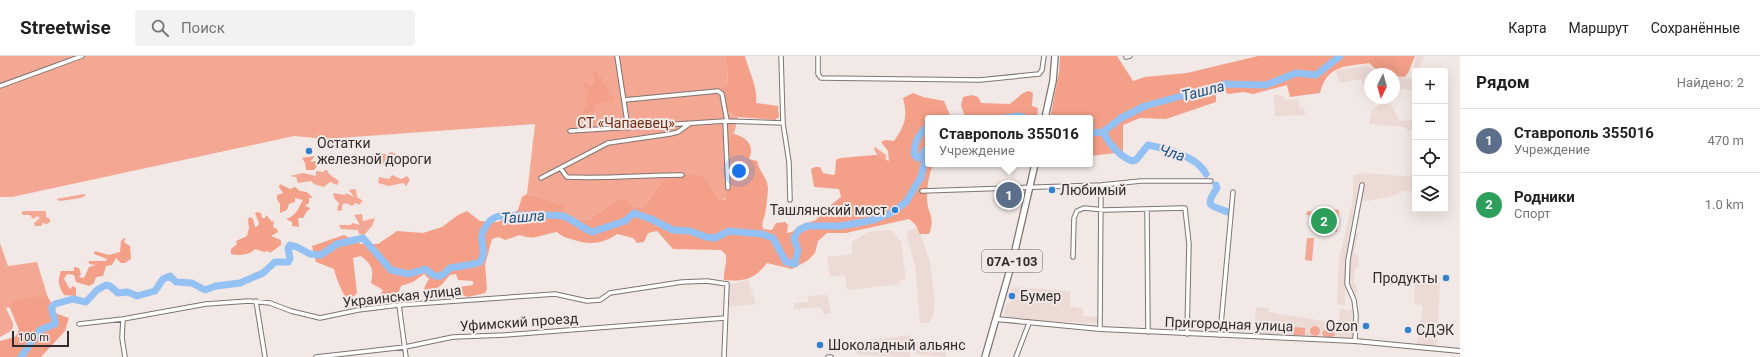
<!DOCTYPE html>
<html lang="ru">
<head>
<meta charset="utf-8">
<style>
  body { margin:0; font-family:Roboto,sans-serif; background:#f2f2f2; color:#202124 }
  .controls { position:absolute; right:12px; top:12px; display:grid; overflow:hidden; border-radius:4px; box-shadow:0 4px 16px #0002 }
  .controls button { width:36px; height:36px; display:grid; place-items:center; padding:0; border:0; border-bottom:1px solid #e0e0e0; background:#fff; color:#202124; font:20px sans-serif }
  .compass { position:absolute; left:1364px; top:12px; width:36px; height:36px; border-radius:50%; background:#fff; box-shadow:0 4px 16px #0002; rotate:185deg }
  .scale { position:absolute; left:12px; bottom:10px; width:57px; box-sizing:border-box; padding-left:4px; border:2px solid #302d2c; border-top:0; font-size:11px; line-height:14px; white-space:nowrap; color:#302d2c; -webkit-text-stroke:3px #f2e8e6; paint-order:stroke }
  .you { position:absolute; left:739px; top:115px; width:14px; height:14px; margin:-10px; border:3px solid #fff; border-radius:50%; background:#1a73e8; box-shadow:0 0 0 6px #1a73e833 }
  .badge { display:grid; place-items:center; width:26px; height:26px; border-radius:50%; background:#3082d1; color:#fff; font-size:13px; font-weight:700 }
  .pin { position:absolute; translate:-50% -50%; border:2px solid #fff; box-shadow:0 1px 4px #0006 }
  .popup { position:absolute; left:925px; top:59px; width:168px; height:52px; box-sizing:border-box; display:grid; place-content:center; border-radius:4px; background:#fff; filter:drop-shadow(0 1px 3px #0005); font-size:13px; white-space:nowrap; color:#757577 }
  .popup b { font-size:15px; color:#202124 }
  .popup::after { content:''; position:absolute; left:50%; top:100%; margin-left:-8px; border:8px solid transparent; border-top-color:#fff }
  .list { margin:0; padding:0; list-style:none }
  h2 { display:flex; justify-content:space-between; align-items:center; height:52px; margin:0; padding:0 16px; font-size:17px }
  h2 small { font-size:13px; font-weight:400; color:#757577 }
  .list li { display:grid; grid-template-columns:26px 1fr auto; gap:12px; align-items:center; box-sizing:border-box; height:64px; padding:0 16px; border-top:1px solid #e0e0e0 }
  .list b { display:block; font-size:15px; white-space:nowrap }
  .list p { margin:0; font-size:13px; white-space:nowrap; color:#757577 }
  .list em { font-size:13px; font-style:normal; color:#757577 }
  .icon { flex:none; width:22px; height:22px; fill:none; stroke:currentColor; stroke-width:2; stroke-linecap:round; stroke-linejoin:round }
  .map { position:relative; flex:none; width:1460px; height:301px; overflow:hidden }
  header { display:flex; align-items:center; gap:24px; box-sizing:border-box; height:56px; padding:0 20px; background:#fff; border-bottom:1px solid #e0e0e0 }
  header strong { font-size:19px }
  nav { display:flex; gap:22px; margin-inline-start:auto; font-size:14px }
  .search { width:280px; height:36px; background:#f2f2f2; display:flex; align-items:center; gap:10px; box-sizing:border-box; padding:0 14px; border-radius:4px; color:#757577; font-size:15px }
  main { display:flex }
  aside { flex:1; background:#fff }
  .map>svg:first-child { display:block }
</style>
</head>
<body>
<header>
<strong>Streetwise</strong>
<div class="search"><svg class="icon" aria-label="search" viewBox="0 0 24 24"><circle cx="10" cy="10" r="6"/><path d="M15 15l6 6"/></svg>Поиск</div>
<nav><a>Карта</a><a>Маршрут</a><a>Сохранённые</a></nav>
</header>
<main>
<div class="map">
<svg width="1460" height="301" viewBox="0 0 1460 301">
  <rect width="100%" height="100%" fill="#f2e8e6"/>
  <path fill="#ecdad5" d="M1416,0H1424L1417,15H1415V34L1394,32V21L1412,23Z
    M1366,10L1379,18H1370V29H1363L1361,23L1340,27L1335,14Z
    M1274,39L1283,40L1285,44L1298,43L1299,51L1304,52L1305,59L1275,60Z
    M1388,43L1400,65L1411,64L1415,71L1409,75L1404,71L1369,68L1372,54Z
    M1363,117L1415,121V135H1403L1397,139L1369,145L1357,144L1345,208V249H1337L1339,203L1353,144V119Z
    M916,172L919,173L930,206L935,246L933,260L929,267H920L915,210L906,176Z
    M892,174L901,186L906,224H899L900,228L847,234L845,219L830,221L827,201L852,198V186L868,176Z
    M1354,177H1358L1354,198L1358,199L1359,212L1355,213L1353,228L1356,229L1357,232V240L1354,242L1349,230V201Z
    M748,224L756,248L728,251V229Z
    M1415,226L1440,227L1437,290L1417,288L1423,249L1414,248Z
    M1011,231L1070,235V250L1083,253V260L1099,261L1098,267L1043,265L1004,260L1005,250L1010,246Z
    M828,239L831,257L824,258L821,251L794,253V247L808,246V240Z
    M1256,251L1269,252V256L1284,259L1339,267L1340,253L1354,254V281L1350,283L1255,278L1254,274Z
    M910,279V301L857,299L856,286Z
    M916,285L947,288L946,301L915,298Z"/>
  <path fill="#f4a893" d="M0,0H724L728,18L725,55L738,61L734,78L727,83L730,124L728,141L722,144L715,140L710,129L682,120L665,121L644,151L633,150L628,144L614,146L588,164L578,163L563,156L564,149L527,138L535,68L325,83L294,80L12,141H0Z
    M875,91L886,99V105L875,103L877,99L874,93Z
    M391,96L396,98V103L392,105L389,103L384,109L378,106L382,103V98H388Z
    M325,114H327L329,118L339,125L337,129L330,126L324,131L314,128L311,125L298,127L296,121L290,120L303,117L316,120V115L323,116Z
    M392,119L401,123L407,120L410,124L406,130L403,127L389,130L378,127L379,121L389,123Z
    M354,133L356,134L357,141L363,145L359,149L356,147L352,150L346,147L342,149V154L339,155L337,154L339,147L334,142L333,137L345,139L346,137L354,141L349,134Z
    M84,138L86,139L81,142L60,145L56,143Z
    M1316,153L1339,154L1337,176L1315,174L1316,160L1306,159L1307,155L1316,156Z
    M24,155H46V161L50,163V166L47,168L43,167L41,170H35L34,167L40,162L37,160L33,163L30,159H23L21,156Z
    M362,158L363,165L375,162L372,170L364,179L359,178L358,174L341,173L339,169H351L352,167L360,169L354,159Z
    M1307,182H1314L1312,205L1305,204Z
    M0,187L8,210L37,206L48,242L6,252C13,268 20,272 0,281Z
    M1310 275a5 5 0 1 1 10 0a5 5 0 1 1-10 0Z
    M1295,271L1305,272V279H1294L1291,275Z
    M1324,274L1334,275L1335,279L1332,281H1324L1322,277Z"/>
  <path fill="#f4a088" d="M724,0H745C749,16 758,31 756,47L778,50L779,61L775,64L738,61L726,55L721,34L723,31L727,29L728,18Z
    M1060,0H1117L1133,25L1145,21L1187,17L1258,0H1415L1408,17L1405,21L1394,20V18H1381L1369,7C1344,11 1327,9 1320,37L1290,41L1287,29L1253,38L1244,36L1228,38L1216,27V46L1166,63L1140,62L1123,69V96L1090,100V62H1050L1059,16Z
    M593,16L598,17L599,22H604L602,27L607,29L606,33L609,35V38L614,40V44L597,48L593,56L583,58L582,54L588,50L584,43L589,37L583,28L584,26L590,30L595,28Z
    M1029,35L1033,37L1032,50L1038,52L1037,62H956L965,60L961,50L963,41L972,39L978,41L981,47L1010,48L1023,37Z
    M913,37L923,41L944,45L951,62H928V108H933C929,118 927,131 927,142C927,158 936,160 929,178H920L915,168L909,163L846,177H827L818,185L815,197L807,205L792,213L767,207C755,223 744,226 724,224C723,217 727,208 726,199L721,194L673,193L657,175L648,177L644,186L637,187L633,182L617,178C603,188 590,189 574,184C568,182 562,181 557,176C543,178 534,185 520,179L505,184L499,181L492,183L485,209L487,233L485,237L468,241L458,237L460,231L473,229V225L458,224L456,218L450,219C442,228 438,236 424,234L425,230L429,223L424,218L413,226L401,230L396,242L382,245L380,239L383,234L371,227C374,213 372,209 361,200L353,202L357,237L353,241L347,242C342,238 335,219 334,213L316,206L312,190L344,179L361,188H378L397,175L423,177L442,171L458,159L467,155L480,165L498,166L518,154L522,141L527,138L565,149L563,156L578,163L588,164L614,146L620,144H628L633,150L644,151L665,121C681,120 700,113 710,129C714,136 714,140 722,144L726,143L730,127L727,83L734,78C747,81 755,90 749,103L757,105C759,116 768,122 768,133C768,136 766,156 765,158C764,164 761,166 763,173L772,174L776,167L785,166L788,169L787,177L792,176L801,169L816,164L823,155L841,141L839,133L814,131L811,113L815,111H820L823,117L833,119L835,118L836,104L840,102L875,99L889,105L888,95L881,86L885,84L894,85C905,69 908,62 903,42Z
    M315,100L310,106L315,105L318,109L314,114H306L305,107L302,102Z
    M280,128L290,133L295,131L300,135L307,136L313,142H309V147L305,150L310,152L309,154L307,155L303,162H298L299,171L292,170V166L286,163C296,160 298,153 303,144L295,142V146L289,148L287,154L280,157V148L277,143V139L283,137L279,131Z
    M257,156L261,157L262,162H265L266,159L272,166L274,164L273,171L277,173L278,176L271,180L281,184V189L270,197L268,195L264,196L255,193C250,199 239,200 231,198V193L237,188L236,185L247,180L249,172L248,163L250,161L253,163L255,171L258,170L259,167L255,157Z
    M126,181L124,186L130,190L131,203L125,207H121L116,202L112,209L106,210L103,220L96,221L94,227L89,230L76,226L74,219L67,218L64,223L70,233L73,230L76,232V240L64,239C59,231 57,225 61,215H74V211L79,212L81,218L79,221L83,222L85,220L89,211L96,209L89,208V205H106L107,203L94,198L95,195L109,199L120,196L121,185Z
    M47,240L51,246L50,251L55,257L69,262L65,275L41,301H0V285L15,281L19,274L9,250C16,239 35,242 47,240Z"/>
  <g fill="none" stroke-linecap="round" stroke-linejoin="round">
    <path stroke="#94c1f3" stroke-width="7" d="M1003,62L1018,60L1026,62
      M1090,68V71
      M928,70C918,79 915,85 914,98L917,102L921,101L925,94L928,95
      M1103,76C1109,87 1119,100 1132,105L1136,104L1148,89C1167,93 1197,100 1206,118
      M1090,77L1103,76L1121,62L1145,50L1225,28L1266,29L1296,17L1316,19L1340,0
      M1216,129L1217,132C1204,151 1210,149 1228,156
      M21,301L40,274L55,268C56,261 51,257 52,251L55,248L73,243L86,246L97,234L106,229L110,230L118,237L128,236L137,240L155,235L163,223L170,220L176,226L192,227L205,234L216,230L240,227L263,217L275,206H288L290,203L288,192L290,189L297,191L310,198L321,199L337,188L363,182L391,214L409,218L425,213C438,223 439,223 450,212L474,208L480,206C489,192 476,185 485,172C487,168 491,163 496,161C503,159 555,158 563,160C574,164 582,172 592,176L625,165L634,157L651,163L673,174L690,175L706,181L715,182L729,175L762,178L773,182L786,206L795,208L798,194L794,182L799,174L807,170H841L873,164L891,157L906,146L921,121L925,104L928,100"/>
    <defs>
      <path id="minor" d="M617,0L628,72
        M781,0L783,67L789,106L790,144
        M818,0V18L821,22L980,24L1039,18L1042,14L1044,0
        M1126,1L1130,0
        M0,30L82,0
        M624,44L718,35L722,38L727,65
        M725,65L728,132
        M570,75L725,65L783,67
        M561,113L567,121C605,123 643,119 682,119
        M541,122L608,87L670,78L678,76L689,68
        M922,135L1101,129L1141,125H1211
        M1147,154L1148,276
        M1073,201L1074,162L1077,155L1084,152L1104,154L1185,152L1189,188L1187,278
        M256,245L265,301
        M399,249L406,301
        M123,263L122,282L125,301
        M79,268L123,263L206,248L249,245L270,247L291,255L320,262L358,254L399,249L555,238L587,245L600,244L610,237L682,226L707,225L727,228L724,301
        M1100,273L1101,129
        M1220,279L1233,136
        M1355,285L1356,259L1354,244L1347,228L1348,204L1362,129
        M316,301L405,291L453,281L505,279L725,262
        M828,301H831
        M1016,301L1029,267"/>
      <path id="tertiary" d="M996,263L1100,273L1355,285L1460,295"/>
      <path id="primary" d="M1045,62L1053,25L1055,0
        M985,301L1013,203L1035,108"/>
    </defs>
    <use href="#minor" stroke="#7e7573" stroke-width="5.5"/>
    <use href="#tertiary" stroke="#7e7573" stroke-width="6"/>
    <use href="#primary" stroke="#7e7573" stroke-width="8"/>
    <use href="#minor" stroke="#fff" stroke-width="3.5"/>
    <use href="#tertiary" stroke="#fff" stroke-width="4"/>
    <use href="#primary" stroke="#fff" stroke-width="5.5"/>
  </g>
  <g fill="#3082d1" stroke="#f2e8e6" stroke-width="1.5">
    <circle cx="309" cy="95" r="4"/>
    <circle cx="1052" cy="134" r="4"/>
    <circle cx="895" cy="154" r="4"/>
    <circle cx="1446" cy="222" r="4"/>
    <circle cx="1012" cy="240" r="4"/>
    <circle cx="1366" cy="270" r="4"/>
    <circle cx="1408" cy="274" r="4"/>
    <circle cx="820" cy="289" r="4"/>
  </g>
  <g text-anchor="middle" stroke-width="4" stroke-linejoin="round" paint-order="stroke">
    <rect fill="#f2e8e6" stroke="#6a6564" stroke-width="1" x="982" y="194" width="60" height="22" rx="3"/>
    <g font-size="13" font-weight="bold" fill="#302d2c">
      <text x="1012" y="210">07А-103</text>
    </g>
    <g font-size="14" fill="#742a15" stroke="#f2e8e6">
      <text x="626" y="72">СТ «Чапаевец»</text>
    </g>
    <g font-size="14" fill="#302d2c" stroke="#f2e8e6" text-anchor="start">
      <text x="317" y="92">Остатки<tspan x="317" dy="16">железной дороги</tspan></text>
      <text x="1060" y="139">Любимый</text>
      <text x="887" y="159" text-anchor="end">Ташлянский мост</text>
      <text x="1438" y="227" text-anchor="end">Продукты</text>
      <text x="1020" y="245">Бумер</text>
      <text x="1358" y="275" text-anchor="end">Ozon</text>
      <text x="1416" y="279">СДЭК</text>
      <text x="828" y="294">Шоколадный альянс</text>
    </g>
    <g font-size="14" fill="#302d2c" stroke="#f2e8e6">
      <text transform="translate(402 240) rotate(-6)" y="5">Украинская улица</text>
      <text transform="translate(519 266) rotate(-4)" y="5">Уфимский проезд</text>
      <text transform="translate(1229 268) rotate(2)" y="5">Пригородная улица</text>
    </g>
    <g font-size="15" font-style="italic" fill="#17528a" stroke="#f2e8e6">
      <text transform="translate(1203 35) rotate(-14)" y="5">Ташла</text>
      <text transform="translate(1172 97) rotate(17)" y="5">Чла</text>
      <text transform="translate(523 161) rotate(-4)" y="5">Ташла</text>
    </g>
  </g>
</svg>
<div class="controls">
<button>+</button>
<button>−</button>
<button><svg class="icon" aria-label="locate" viewBox="0 0 24 24"><circle cx="12" cy="12" r="6"/><path d="M12 2v4M12 18v4M2 12h4M18 12h4"/></svg></button>
<button><svg class="icon" aria-label="layers" viewBox="0 0 24 24"><path d="M12 4l9 5-9 5-9-5zM3 14l9 5 9-5"/></svg></button>
</div>
<svg class="compass" viewBox="-18 -18 36 36"><path d="M0-13l5 13h-10z" fill="#e53935"/><path d="M0 13l5-13h-10z" fill="#757577"/></svg>
<div class="scale">100 m</div>
<div class="you"></div>
<div class="pin badge" style="left:1009px;top:139px;background:#5c6f8a">1</div>
<div class="popup"><b>Ставрополь 355016</b>Учреждение</div>
<div class="pin badge" style="left:1324px;top:165px;background:#2e9e5b">2</div>
</div>
<aside>
<h2>Рядом<small>Найдено: 2</small></h2>
<ul class="list">
<li><span class="badge" style="background:#5c6f8a">1</span><div><b>Ставрополь 355016</b><p>Учреждение</p></div><em>470 m</em></li>
<li><span class="badge" style="background:#2e9e5b">2</span><div><b>Родники</b><p>Спорт</p></div><em>1.0 km</em></li>
</ul>
</aside>
</main>
</body>
</html>
